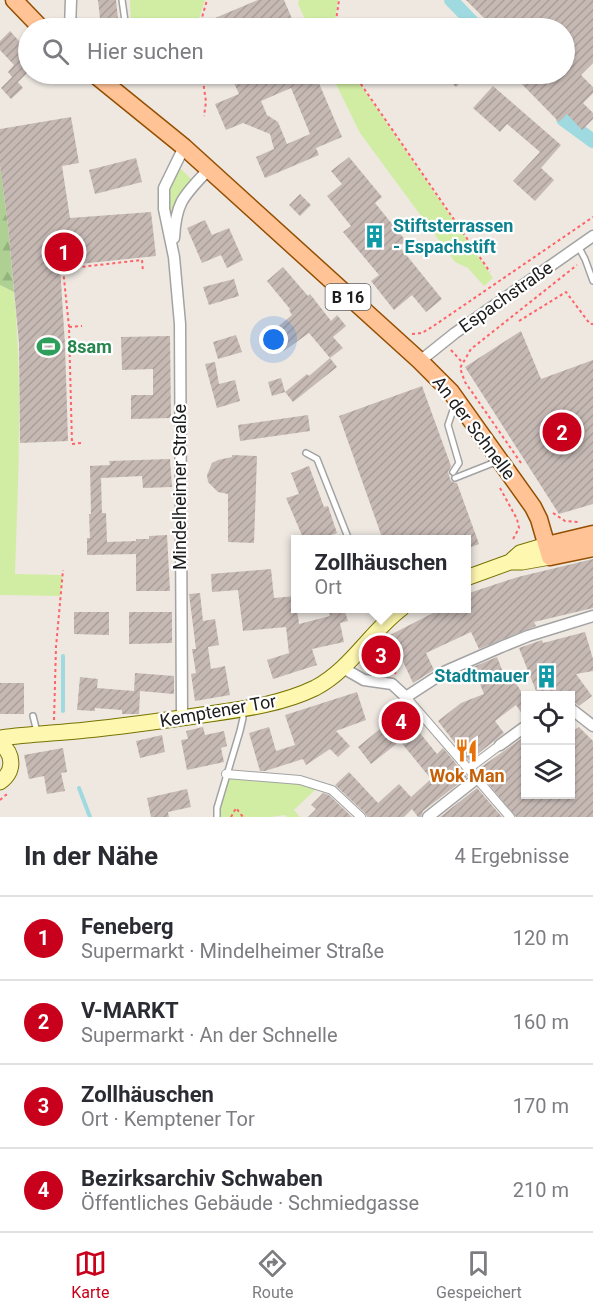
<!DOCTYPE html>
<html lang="de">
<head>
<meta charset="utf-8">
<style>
  body { margin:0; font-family:Roboto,sans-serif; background:#f2f2f3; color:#2b2b33 }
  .controls { position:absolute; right:18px; bottom:18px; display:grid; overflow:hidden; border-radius:0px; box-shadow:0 2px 4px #0004 }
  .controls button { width:54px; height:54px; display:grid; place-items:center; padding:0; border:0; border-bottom:2px solid #e1e1e2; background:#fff; color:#2b2b33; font:30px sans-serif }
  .you { position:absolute; left:274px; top:340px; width:21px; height:21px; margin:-15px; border:4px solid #fff; border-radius:50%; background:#1a73e8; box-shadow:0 0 0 9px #1a73e833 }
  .badge { display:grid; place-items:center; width:39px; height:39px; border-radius:50%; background:#c9001b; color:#fff; font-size:20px; font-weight:700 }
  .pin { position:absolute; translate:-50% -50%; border:3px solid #fff; box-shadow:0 2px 6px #0006 }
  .popup { position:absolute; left:291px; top:535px; width:180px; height:78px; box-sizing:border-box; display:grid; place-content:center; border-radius:0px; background:#fff; filter:drop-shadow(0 2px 4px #0005); font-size:20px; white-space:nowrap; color:#7c7c81 }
  .popup b { font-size:22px; color:#2b2b33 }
  .popup::after { content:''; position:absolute; left:50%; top:100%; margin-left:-12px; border:12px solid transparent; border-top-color:#fff }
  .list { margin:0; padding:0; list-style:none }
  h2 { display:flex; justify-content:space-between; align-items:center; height:78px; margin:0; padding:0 24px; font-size:26px }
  h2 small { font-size:20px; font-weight:400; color:#7c7c81 }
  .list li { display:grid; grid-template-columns:39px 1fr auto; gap:18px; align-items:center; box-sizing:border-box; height:84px; padding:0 24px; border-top:2px solid #e1e1e2 }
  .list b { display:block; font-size:22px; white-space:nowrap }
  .list p { margin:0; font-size:20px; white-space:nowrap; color:#7c7c81 }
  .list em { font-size:20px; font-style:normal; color:#7c7c81 }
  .icon { flex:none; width:33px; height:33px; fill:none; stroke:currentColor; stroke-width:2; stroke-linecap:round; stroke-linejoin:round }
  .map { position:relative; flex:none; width:593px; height:817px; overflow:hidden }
  .search { position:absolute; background:#fff; box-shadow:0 2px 4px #0004; left:18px; right:18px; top:18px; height:66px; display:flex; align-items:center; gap:15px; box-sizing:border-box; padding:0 21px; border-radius:33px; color:#7c7c81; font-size:22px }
  .sheet { height:414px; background:#fff }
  nav { display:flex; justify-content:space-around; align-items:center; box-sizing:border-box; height:84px; border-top:2px solid #e1e1e2; background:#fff; font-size:16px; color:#7c7c81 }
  nav a { display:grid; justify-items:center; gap:3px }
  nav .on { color:#c9001b }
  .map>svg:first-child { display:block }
</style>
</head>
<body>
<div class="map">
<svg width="593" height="817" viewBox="0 0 593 817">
  <defs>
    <pattern id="forest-firs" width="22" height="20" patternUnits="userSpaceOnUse" patternTransform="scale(1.5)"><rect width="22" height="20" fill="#aed193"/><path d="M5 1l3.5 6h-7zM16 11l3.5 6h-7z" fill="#95b37e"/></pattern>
    <pattern id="building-hatch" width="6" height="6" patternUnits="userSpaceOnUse" patternTransform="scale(1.5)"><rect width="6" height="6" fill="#c6b9b4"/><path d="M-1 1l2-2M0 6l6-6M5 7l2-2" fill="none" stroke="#aa9e9a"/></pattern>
  </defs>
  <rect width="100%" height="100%" fill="#eee8e1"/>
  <path fill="#d1eda3" d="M130,0H205L196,28H165L163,19L131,24Z
    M299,0H338L334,28H309L298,4Z
    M331,74H353L493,278L484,286L468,268L455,262L360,133Z
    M179,167L193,181L177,201L170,215L168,189Z
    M0,285L14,292C23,386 18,480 15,574L62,575L60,596L0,595Z
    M228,777L299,783L317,788L294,810L300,817H287L285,815L271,817H219V807Z"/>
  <path fill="url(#forest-firs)" d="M0,166L8,226L14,292L0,285Z"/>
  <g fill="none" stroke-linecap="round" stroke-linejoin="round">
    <path stroke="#9edadf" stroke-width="4" d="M63,711V656
      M79,788L90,817"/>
    <path stroke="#9edadf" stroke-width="14" d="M451,0L478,28
      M563,119L593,141"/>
  </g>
  <path fill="url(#building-hatch)" fill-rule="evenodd" d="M98,0H116L119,28H101Z
    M258,0H284L296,28H211L208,21Z
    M466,0H593V63L581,75L593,87V93L583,103L593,113V119L582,130L567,114L559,122L512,74H564V28H494Z
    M10,31L28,51V72L18,82L17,81L23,88L11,99L1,88L12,77L8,72L14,65L0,50V41Z
    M230,74H315L342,137L316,148L319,155L265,178L256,157L274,149L270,134L243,123L226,130L215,104L239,94ZM291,88L310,134L287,144L278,122L267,115L261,101Z
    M443,74H469L456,87Z
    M493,86L561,145L541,168L554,180L535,201L513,181L540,152L507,124L500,132L473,108Z
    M71,117L79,163L62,166L70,218L151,212L156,256L60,266L65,345L68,441L20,443L19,343L8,226L0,166V129Z
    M349,157L382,197L375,203L406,241L399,246L442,299L426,312L412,295L394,310L371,281L379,275L343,232L351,226L327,196L342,184L331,171Z
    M136,158L142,182L95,194L89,170Z
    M300,194L311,205L300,216L289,205Z
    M205,220L212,235L229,228L243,260L227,268L221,255L202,263L187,228Z
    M283,267L308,296L310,294L331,321L337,315L346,326L333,337L343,348L330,358L309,333L284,351L270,333L292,315L289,310L290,309L267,281Z
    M234,279L239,296L209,305L203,287Z
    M521,331L541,379L593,360V504L559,514L465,367Z
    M236,335L242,352L218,359L213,342Z
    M170,336L171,418L131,419V395H153V369L122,370L121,337Z
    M330,358L337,367L293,402L285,392L307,374L309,376Z
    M215,362L219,384L235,380L240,401L217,408L205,364Z
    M281,378L285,392L272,396L268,382Z
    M422,386L451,466L448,472L450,479L452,482L457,483L479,544L466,549V540H383L339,416Z
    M308,415L310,431L240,441L238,425Z
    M232,455L257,456L254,543L228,542V494L218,492L208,482L207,475L212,463L218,460L232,457Z
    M170,459L172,487L143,488L142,476L101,478L102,513H106L107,542L136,541V539H149V536L167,535L170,591H136V554L87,555V538H90L89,514H91L90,466L110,465L109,461Z
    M309,466L324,507L328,506L337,533L317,540H304L286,498L299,494L291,473Z
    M593,559V608L534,622L536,626L479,649L471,632L426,653L434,670L413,683L398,651L380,664L372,653L392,638L390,635L441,609H466V594L518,577Z
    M271,569L274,598L296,596V609H297L299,624L330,616L328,609H344L348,621L340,623L344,642L312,649L317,665L273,679L267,660L289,653L286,627L243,631L238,590L212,592L211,574Z
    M200,593L203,621L215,619L219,645L208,647L211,669L225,666L230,695L195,701L191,674L196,673L192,649H196L189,594Z
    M74,612H109V635L74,634Z
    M129,612H172V643L129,644Z
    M585,632L593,659V671L576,674L592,696L579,706L573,701L570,696H538L519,648L542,640L543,643Z
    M497,657L506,680L511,676L525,697V718L516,705L495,721L504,733L469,761L438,721L461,703L484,694L473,667Z
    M135,673L174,676V694L140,691L139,714H122V710L95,708V711L77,710L80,677L98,679L97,688L134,691Z
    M0,683H24V714H0Z
    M357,692L366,720L336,731L350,746L338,757L330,749L306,765L303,759L265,771H260L249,733L269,727L276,751L295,745L285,715Z
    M402,711L437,754L443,748L467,777L423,811L421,817H418L412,809L404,817H367L365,813L335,785L349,772L378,803L399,784L411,797L431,779L400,741L371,764L358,747Z
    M203,727L205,735L224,731L227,746L221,748L224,762L187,770L181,740L188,739L186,731Z
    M579,727L593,741V817H516L477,770L525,736V795H570V733Z
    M162,735L165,752L140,758L136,741Z
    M63,748L67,772L61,773L65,791L47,794L44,776L29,779L24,755Z
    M477,788L502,817H440Z
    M187,789L191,807L168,812L169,817H151L147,798Z
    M323,793L329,795L352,817H308L316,809L311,805Z"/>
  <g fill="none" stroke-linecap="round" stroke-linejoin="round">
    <defs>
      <path id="service" d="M122,0L126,28
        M71,18L85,28
        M578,246L585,259L593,281
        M306,453L317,459L349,540
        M453,472L459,463L448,425L455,404
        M455,478L498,461
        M375,608L377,614
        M33,716L37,732
        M217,817V808L240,731L243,718L242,711"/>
      <path id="pedestrian" d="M406,697L510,817
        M468,769L500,745
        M226,774L300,780L332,790L361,817"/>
      <path id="minor" d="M70,28L71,0
        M174,238C176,201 184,196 208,170
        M420,361L455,333L593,236
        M343,668L364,680L392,684L406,697L446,671L501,647L528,636L593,616
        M570,708L593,726
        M182,718L180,324L174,257L164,209V188L184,147
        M500,745L526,726
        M428,817L476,779"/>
      <path id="secondary" d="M513,562H522L550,557
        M466,578L510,562L520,553L547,545
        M0,738C29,734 58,733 86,730C127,726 168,720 209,714C244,709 282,704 315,688C351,669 370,632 402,608
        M0,743C14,754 15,771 0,782"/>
      <path id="primary" d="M14,0L41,28
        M94,74L184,147L420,361L451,392L533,507L539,519L550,557L593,548
        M547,545L593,534"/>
    </defs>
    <use href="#service" stroke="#a3a3a3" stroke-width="8"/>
    <use href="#pedestrian" stroke="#a3a3a3" stroke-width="10"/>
    <use href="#minor" stroke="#a3a3a3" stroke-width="13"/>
    <use href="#secondary" stroke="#777300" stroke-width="17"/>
    <use href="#primary" stroke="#954f00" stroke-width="19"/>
    <path stroke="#ff6267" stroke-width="2" stroke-dasharray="3 3" stroke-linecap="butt" d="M199,28L207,0
      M335,28L339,0
      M202,74L206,102L204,116
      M354,74L490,272
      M519,321L566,292L590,324H593
      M69,327L82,326
      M412,334L422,333L432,327L593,217
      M451,350L461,361
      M81,443L72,444L69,327L63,269L142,260L143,272
      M521,463L465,382L460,368L471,349L577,265
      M500,488L517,519L519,528L512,541
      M553,513L565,521L578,522
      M387,643L396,670L395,674
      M54,720L56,647L63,570
      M0,800L7,794
      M231,817L236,808L243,817"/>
    <use href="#service" stroke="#fff" stroke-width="5"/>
    <use href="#pedestrian" stroke="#fff" stroke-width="8"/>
    <use href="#minor" stroke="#fff" stroke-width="10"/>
    <use href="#secondary" stroke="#fdf7b0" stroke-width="15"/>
    <use href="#primary" stroke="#ffc396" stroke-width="16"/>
  </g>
  <defs>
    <symbol id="building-bare" viewBox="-9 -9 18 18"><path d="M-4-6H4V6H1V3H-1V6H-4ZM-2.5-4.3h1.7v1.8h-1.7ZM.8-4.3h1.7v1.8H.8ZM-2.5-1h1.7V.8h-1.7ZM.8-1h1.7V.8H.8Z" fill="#0f9aa8" stroke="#fff" stroke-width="2.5" paint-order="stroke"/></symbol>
    <symbol id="stadium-bare" viewBox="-9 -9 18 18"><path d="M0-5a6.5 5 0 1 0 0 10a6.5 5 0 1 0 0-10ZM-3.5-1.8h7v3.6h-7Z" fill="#2e9e5b" stroke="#fff" stroke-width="2.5" paint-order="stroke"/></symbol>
    <symbol id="restaurant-bare" viewBox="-9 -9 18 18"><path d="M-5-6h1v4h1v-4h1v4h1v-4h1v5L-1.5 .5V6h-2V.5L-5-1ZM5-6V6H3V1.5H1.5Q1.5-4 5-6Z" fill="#e8710a" stroke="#fff" stroke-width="2.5" paint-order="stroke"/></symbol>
  </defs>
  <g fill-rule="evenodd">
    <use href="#building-bare" x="358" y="220" width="33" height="33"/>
    <use href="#stadium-bare" x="32" y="330" width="33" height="33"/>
    <use href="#building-bare" x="530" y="660" width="33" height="33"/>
    <use href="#restaurant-bare" x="450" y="734" width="33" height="33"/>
  </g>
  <g text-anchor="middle" stroke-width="4.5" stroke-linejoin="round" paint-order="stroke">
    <rect fill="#fff" stroke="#606060" stroke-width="1.5" x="325.5" y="284" width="45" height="26" rx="4.5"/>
    <g font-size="16" font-weight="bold" fill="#1c1c1c">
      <text x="348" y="303">B 16</text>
    </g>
    <g font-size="18" font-weight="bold" fill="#0d838f" stroke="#fff" text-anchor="start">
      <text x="393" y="232">Stiftsterrassen<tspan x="393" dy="21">- Espachstift</tspan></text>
      <text x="529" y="682" text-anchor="end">Stadtmauer</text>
    </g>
    <g font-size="18" fill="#1c1c1c" stroke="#fff">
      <text transform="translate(506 297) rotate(-35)" y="6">Espachstraße</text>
      <text transform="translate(474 428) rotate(53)" y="6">An der Schnelle</text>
      <text transform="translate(180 487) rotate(-90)" y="6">Mindelheimer Straße</text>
      <text transform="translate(218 711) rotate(-10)" y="6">Kemptener Tor</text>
    </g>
    <g font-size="18" font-weight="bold" fill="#27864d" stroke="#fff" text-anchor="start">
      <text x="67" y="353">8sam</text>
    </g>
    <g font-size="18" font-weight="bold" fill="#c56008" stroke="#fff">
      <text x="467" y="782">Wok Man</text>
    </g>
  </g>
</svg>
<div class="controls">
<button><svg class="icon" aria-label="locate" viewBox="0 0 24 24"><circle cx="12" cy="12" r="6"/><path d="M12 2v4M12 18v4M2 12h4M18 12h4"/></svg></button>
<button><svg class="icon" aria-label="layers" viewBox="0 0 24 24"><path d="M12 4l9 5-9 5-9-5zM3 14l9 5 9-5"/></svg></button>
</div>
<div class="you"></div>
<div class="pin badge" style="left:64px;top:252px">1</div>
<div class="pin badge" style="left:562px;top:432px">2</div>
<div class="pin badge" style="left:381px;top:655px">3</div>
<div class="popup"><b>Zollhäuschen</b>Ort</div>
<div class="pin badge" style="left:401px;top:721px">4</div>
<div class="search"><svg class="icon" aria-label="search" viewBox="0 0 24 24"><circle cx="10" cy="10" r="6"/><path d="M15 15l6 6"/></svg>Hier suchen</div>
</div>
<section class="sheet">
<h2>In der Nähe<small>4 Ergebnisse</small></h2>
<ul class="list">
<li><span class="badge">1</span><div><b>Feneberg</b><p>Supermarkt · Mindelheimer Straße</p></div><em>120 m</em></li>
<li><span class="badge">2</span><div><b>V-MARKT</b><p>Supermarkt · An der Schnelle</p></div><em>160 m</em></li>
<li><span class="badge">3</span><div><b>Zollhäuschen</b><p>Ort · Kemptener Tor</p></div><em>170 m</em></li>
<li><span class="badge">4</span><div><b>Bezirksarchiv Schwaben</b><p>Öffentliches Gebäude · Schmiedgasse</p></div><em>210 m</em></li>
</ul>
</section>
<nav>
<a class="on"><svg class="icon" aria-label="map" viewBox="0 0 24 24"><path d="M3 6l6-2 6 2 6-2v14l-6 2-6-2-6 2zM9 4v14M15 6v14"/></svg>Karte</a>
<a><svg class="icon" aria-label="directions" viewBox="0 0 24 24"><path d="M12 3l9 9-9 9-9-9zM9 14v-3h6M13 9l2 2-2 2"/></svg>Route</a>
<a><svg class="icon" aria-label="saved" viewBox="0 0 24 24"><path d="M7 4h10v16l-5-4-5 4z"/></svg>Gespeichert</a>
</nav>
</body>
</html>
